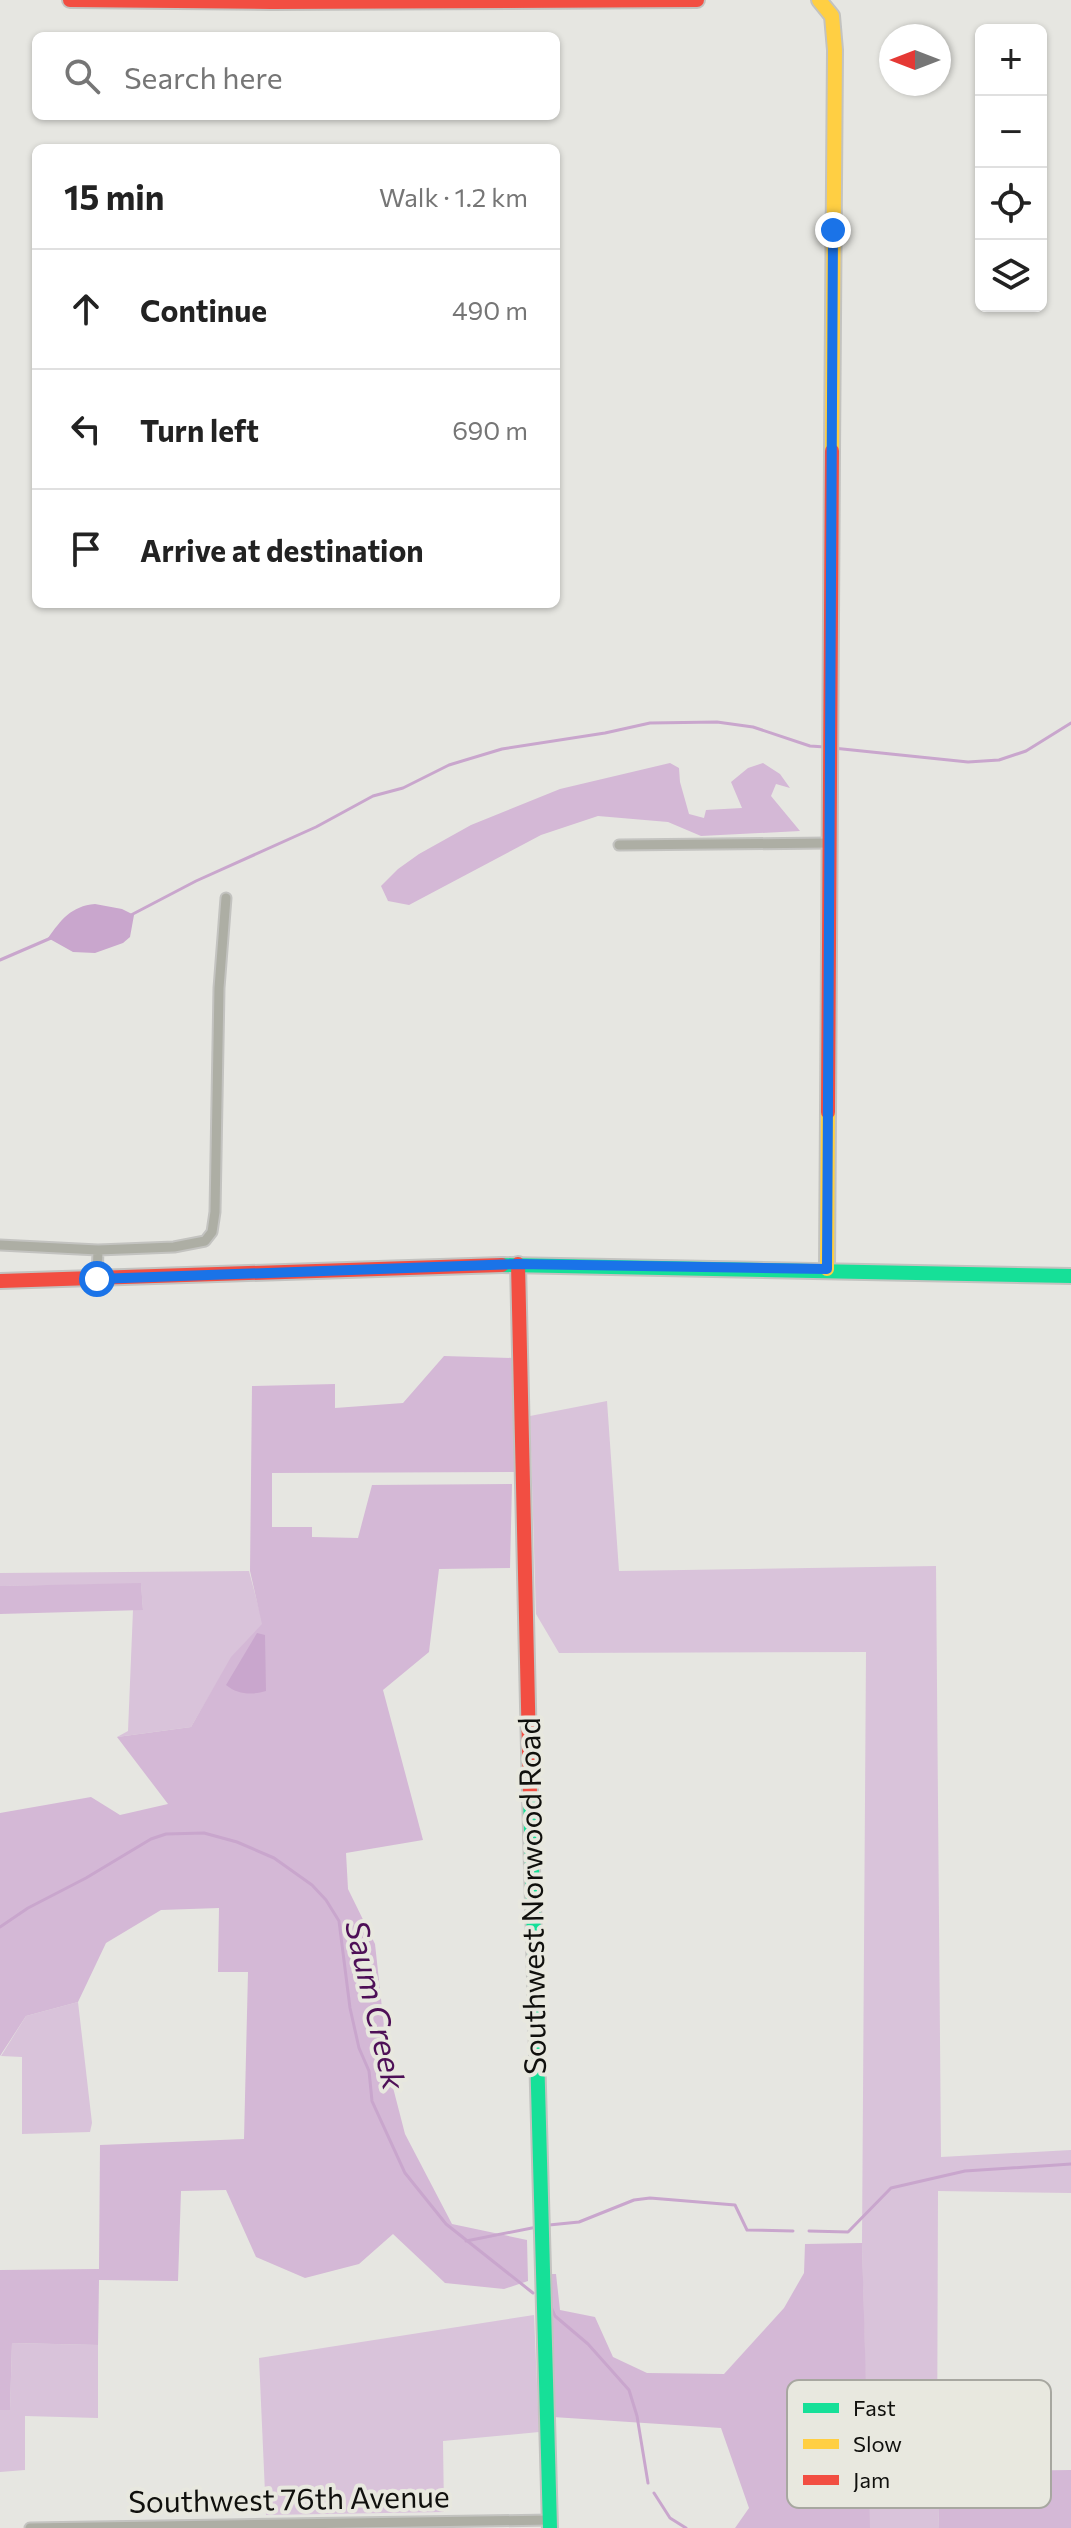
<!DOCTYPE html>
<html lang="en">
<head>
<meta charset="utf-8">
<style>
  body { margin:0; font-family:Commissioner,sans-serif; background:#f2f2f2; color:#222 }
  .controls { position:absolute; right:24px; top:24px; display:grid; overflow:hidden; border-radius:12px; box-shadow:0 2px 6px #0004 }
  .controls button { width:72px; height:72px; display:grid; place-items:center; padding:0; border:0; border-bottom:2px solid #e0e0e0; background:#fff; color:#222; font:40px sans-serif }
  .compass { position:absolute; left:879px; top:24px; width:72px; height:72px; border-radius:50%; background:#fff; box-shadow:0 2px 6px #0004; rotate:270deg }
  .stop { position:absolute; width:24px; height:24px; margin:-18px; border:6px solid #1a73e8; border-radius:50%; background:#fff }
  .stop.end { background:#1a73e8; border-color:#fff; box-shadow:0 2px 8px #0008 }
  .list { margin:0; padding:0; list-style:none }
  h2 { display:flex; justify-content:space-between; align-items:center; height:104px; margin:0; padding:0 32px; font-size:34px }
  h2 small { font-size:26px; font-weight:400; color:#767676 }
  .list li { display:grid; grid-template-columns:52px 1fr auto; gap:24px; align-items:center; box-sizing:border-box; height:120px; padding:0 32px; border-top:2px solid #e0e0e0 }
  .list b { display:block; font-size:30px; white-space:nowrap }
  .list em { font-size:26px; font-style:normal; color:#767676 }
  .icon { flex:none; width:44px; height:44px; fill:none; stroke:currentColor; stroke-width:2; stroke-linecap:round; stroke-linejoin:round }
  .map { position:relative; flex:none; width:1071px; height:2528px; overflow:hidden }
  .search { position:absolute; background:#fff; box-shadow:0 2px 6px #0004; left:32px; top:32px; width:528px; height:88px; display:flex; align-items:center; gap:20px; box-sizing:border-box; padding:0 28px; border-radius:12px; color:#767676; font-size:30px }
  .panel { position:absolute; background:#fff; box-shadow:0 2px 6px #0004; left:32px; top:144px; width:528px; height:464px; border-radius:12px }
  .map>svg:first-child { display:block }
</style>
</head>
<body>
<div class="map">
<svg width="1071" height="2528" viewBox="0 0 1071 2528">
  <rect width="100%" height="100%" fill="#e6e6e1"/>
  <path fill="#d9c3da" d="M607,1401L619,1571L936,1566L941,2157L1071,2150V2193L938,2191L937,2472L939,2528H869L862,2243L866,1652L559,1653L536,1614L530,1416Z
    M249,1571L263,1624L232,1657L191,1727L117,1737L128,1731L133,1610H143L141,1584L0,1586V1573Z
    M78,2002L92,2123L90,2132L22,2134V2057L1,2056L26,2016Z
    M534,2315L539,2432L443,2441L444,2512L266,2515L259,2358Z
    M12,2343L98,2345V2418L25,2416V2470L0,2472V2410H10Z"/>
  <path fill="#d4b8d6" d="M670,763L679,768L680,782L689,814L704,818L706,810L742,808L731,782L748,768L763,763L780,774L790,788L776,784L771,796L800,831L701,836L668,822L598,816L541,835L409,905L388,901L381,886L398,869L419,854L471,825L560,789Z
    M444,1356L514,1358V1472L272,1473V1527H312V1537L358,1538L372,1485L512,1484L510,1568L439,1569L429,1652L383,1690L423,1840L346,1853L348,1889L375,1944L389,2072L405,2134L452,2224L527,2240L528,2281L504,2289L445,2283L393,2234L359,2264L305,2278L256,2257L226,2190L181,2191L178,2281L99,2280L98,2345L12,2343L10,2410H0V2270L99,2269L100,2145L244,2139L248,1972H218L219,1908L161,1910L106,1943L78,2002L26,2016L0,2056V1813L91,1797L120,1815L168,1804L117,1737L191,1727L231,1657L262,1624L250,1571L252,1386L335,1384V1408L403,1403Z
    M141,1583L143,1610L0,1614V1586Z
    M862,2243L870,2528H735L749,2508L721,2428L553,2417L551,2274H556L560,2310L595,2317L613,2357L647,2373L724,2374L784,2308L804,2273L805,2244Z
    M1071,2470V2528H939L937,2472Z"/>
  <path fill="#c9a6cd" d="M95,904L122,909L134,915L130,937L123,943L95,953L73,952L48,938C61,920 71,906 95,904Z
    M257,1633L265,1635L266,1691C253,1695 238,1695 226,1685Z"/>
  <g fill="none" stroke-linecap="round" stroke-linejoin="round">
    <path stroke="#c9a6cd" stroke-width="3" d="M833,748L968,762L999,760L1026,751L1071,723
      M131,915L196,881L316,827L373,796L403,788L449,765L502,749L605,733L650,723L717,722L753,727L810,746L825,747
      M0,960L51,938
      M0,1927L28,1908L86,1878L151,1839L166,1834L204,1833L237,1842L274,1858L312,1885L326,1900L339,1921L350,2008L359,2048L369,2071L372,2101L405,2173L446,2224L533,2293
      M549,2225L579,2222L634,2200L650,2198L735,2205L747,2230L793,2231
      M809,2231L848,2232L891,2188L965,2171L1071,2164
      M466,2241L537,2227
      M551,2307L555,2316L588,2344L629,2390L637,2416L648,2483
      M654,2493L670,2518L686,2528"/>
    <defs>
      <path id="street" d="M619,845L828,843
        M0,1245L98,1250L174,1247L205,1241L212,1232L215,1212L219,988L226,898
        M97,1279L98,1250
        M30,2528L550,2520"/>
      <path id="fast" d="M502,1265L1071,1276
        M530,1794L550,2528"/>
      <path id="slow" d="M819,0L832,16L835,50L832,451
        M827,1269L828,1112"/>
      <path id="jam" d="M70,0L271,2L697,0
        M828,1112L832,451
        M518,1264L530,1794
        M0,1281L502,1265"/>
    </defs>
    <use href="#street" stroke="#c3c3c0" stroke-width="13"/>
    <use href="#fast" stroke="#c3c3c0" stroke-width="18"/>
    <use href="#slow" stroke="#c3c3c0" stroke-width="18"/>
    <use href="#jam" stroke="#c3c3c0" stroke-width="18"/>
    <use href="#street" stroke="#adaea4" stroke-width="9"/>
    <use href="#fast" stroke="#16e098" stroke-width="14"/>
    <use href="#slow" stroke="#ffcf43" stroke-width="14"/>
    <use href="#jam" stroke="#f24e42" stroke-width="14"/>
  </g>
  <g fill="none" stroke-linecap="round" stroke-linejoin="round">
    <path stroke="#1a73e8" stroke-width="10" d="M97,1279L518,1264L827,1269L833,230"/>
  </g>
  <g text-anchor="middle" stroke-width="8" stroke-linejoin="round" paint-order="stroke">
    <g font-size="30" fill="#10100d" stroke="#e8e8df">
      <text transform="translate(533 1896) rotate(-91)" y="10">Southwest Norwood Road</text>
      <text transform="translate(289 2500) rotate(-1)" y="10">Southwest 76th Avenue</text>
    </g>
    <g font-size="32" font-style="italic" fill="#4e1057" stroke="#e8e8df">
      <text transform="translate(375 2005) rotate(77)" y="11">Saum Creek</text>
    </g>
  </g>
  <rect x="787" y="2380" width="264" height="128" rx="12" fill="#e8e8df" stroke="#a7a7a0" stroke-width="2"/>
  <rect x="803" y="2403" width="36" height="10" fill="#16e098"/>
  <rect x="803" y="2439" width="36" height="10" fill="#ffcf43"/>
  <rect x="803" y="2475" width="36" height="10" fill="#f24e42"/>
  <g font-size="22" fill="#10100d">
    <text x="853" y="2416">Fast</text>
    <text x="853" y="2452">Slow</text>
    <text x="853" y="2488">Jam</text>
  </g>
</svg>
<div class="controls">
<button>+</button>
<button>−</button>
<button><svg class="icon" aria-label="locate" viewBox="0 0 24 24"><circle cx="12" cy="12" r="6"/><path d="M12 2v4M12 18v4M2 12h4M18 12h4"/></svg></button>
<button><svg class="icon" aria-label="layers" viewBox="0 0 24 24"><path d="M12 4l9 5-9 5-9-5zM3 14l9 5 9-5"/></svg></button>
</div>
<svg class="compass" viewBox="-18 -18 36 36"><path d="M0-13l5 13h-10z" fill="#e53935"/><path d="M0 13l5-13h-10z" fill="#767676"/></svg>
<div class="stop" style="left:97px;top:1279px"></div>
<div class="stop end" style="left:833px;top:230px"></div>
<div class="search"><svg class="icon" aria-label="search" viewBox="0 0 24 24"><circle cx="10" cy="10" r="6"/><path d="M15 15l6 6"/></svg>Search here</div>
<section class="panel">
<h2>15 min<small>Walk · 1.2 km</small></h2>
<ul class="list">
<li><svg class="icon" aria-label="ahead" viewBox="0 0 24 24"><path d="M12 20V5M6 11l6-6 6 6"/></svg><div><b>Continue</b></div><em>490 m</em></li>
<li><svg class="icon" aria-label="left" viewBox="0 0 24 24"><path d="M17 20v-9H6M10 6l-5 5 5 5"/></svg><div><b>Turn left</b></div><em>690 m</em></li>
<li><svg class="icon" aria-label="arrive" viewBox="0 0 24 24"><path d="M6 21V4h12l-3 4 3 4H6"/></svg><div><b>Arrive at destination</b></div></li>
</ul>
</section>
</div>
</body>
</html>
